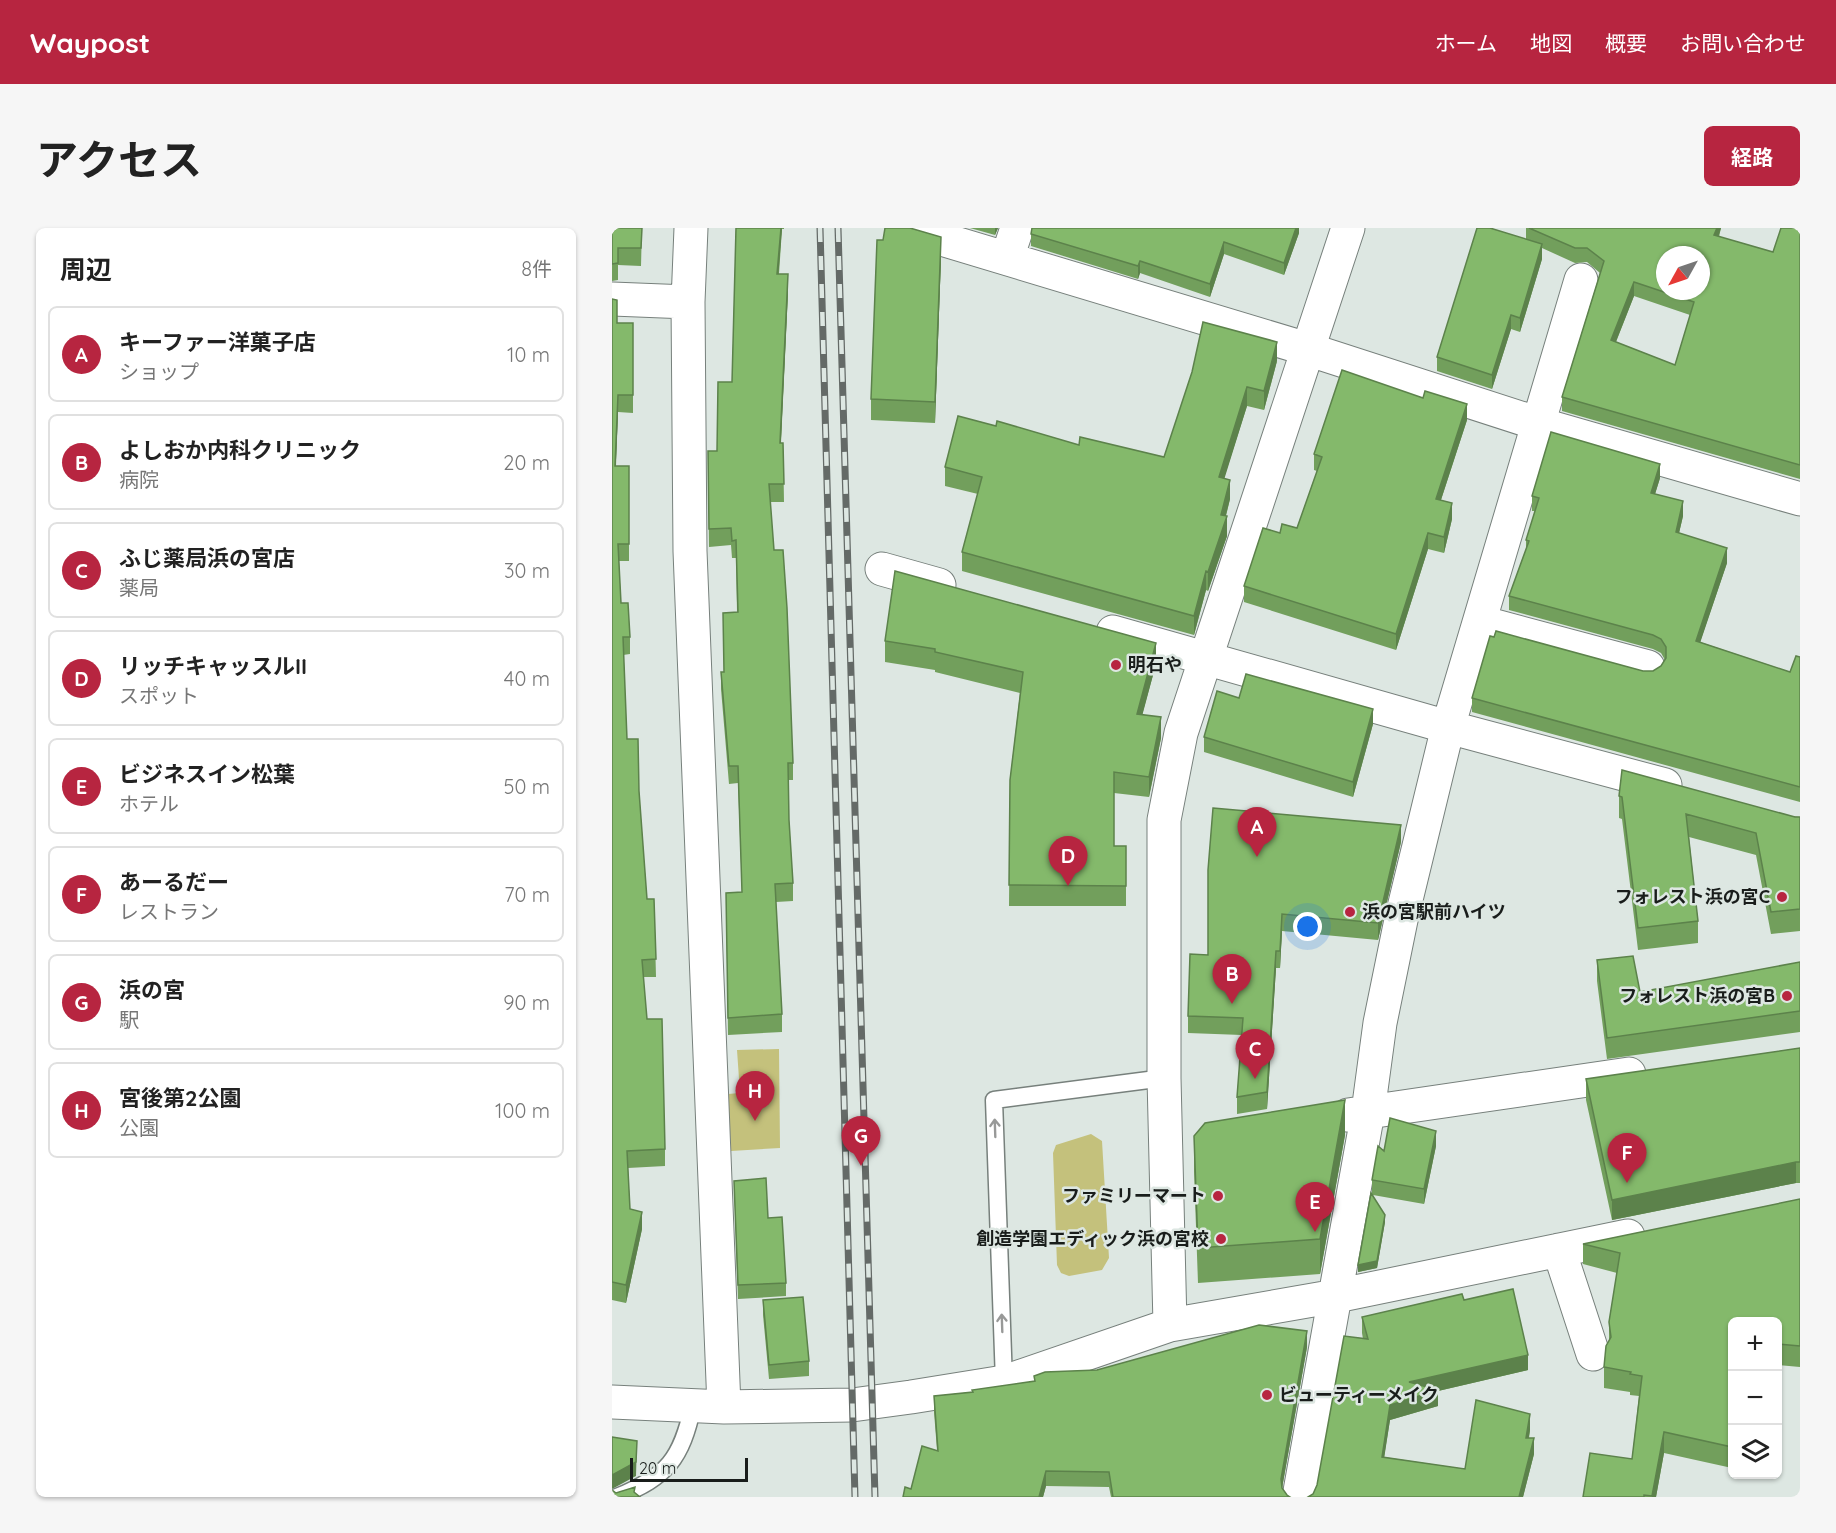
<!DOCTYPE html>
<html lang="ja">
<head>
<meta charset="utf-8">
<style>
  body { margin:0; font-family:Quicksand,"Noto Sans JP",sans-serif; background:#f6f6f6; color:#222 }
  .controls { position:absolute; right:18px; bottom:18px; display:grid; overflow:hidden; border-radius:9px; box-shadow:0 2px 4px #0004 }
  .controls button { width:54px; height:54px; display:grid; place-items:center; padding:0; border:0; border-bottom:2px solid #e0e0e0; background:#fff; color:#222; font:30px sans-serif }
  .compass { position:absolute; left:1044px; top:18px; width:54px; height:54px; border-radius:50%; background:#fff; box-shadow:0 2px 4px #0004; rotate:230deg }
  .scale { position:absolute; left:18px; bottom:15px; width:118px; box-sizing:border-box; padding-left:6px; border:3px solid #191d1b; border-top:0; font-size:16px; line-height:21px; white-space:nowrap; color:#191d1b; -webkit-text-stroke:4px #dde7e2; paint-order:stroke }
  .you { position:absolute; left:696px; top:699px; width:21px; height:21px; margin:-15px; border:4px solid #fff; border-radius:50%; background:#1a73e8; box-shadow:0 0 0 9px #1a73e833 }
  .badge { display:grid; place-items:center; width:39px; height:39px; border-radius:50%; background:#b72540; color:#fff; font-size:20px; font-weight:700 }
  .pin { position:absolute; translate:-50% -50px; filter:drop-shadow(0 2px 3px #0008) }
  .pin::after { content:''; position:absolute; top:32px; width:21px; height:18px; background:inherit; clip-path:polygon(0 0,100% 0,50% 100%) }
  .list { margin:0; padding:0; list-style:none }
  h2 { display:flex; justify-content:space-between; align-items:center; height:78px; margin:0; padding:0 24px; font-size:26px }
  h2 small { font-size:20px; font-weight:400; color:#767676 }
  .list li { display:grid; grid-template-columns:39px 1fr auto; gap:18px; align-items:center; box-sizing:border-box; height:96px; margin:0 12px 12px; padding:0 12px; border:2px solid #e0e0e0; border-radius:9px }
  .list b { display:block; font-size:22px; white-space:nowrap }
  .list p { margin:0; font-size:20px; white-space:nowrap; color:#767676 }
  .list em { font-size:20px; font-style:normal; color:#767676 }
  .icon { flex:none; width:33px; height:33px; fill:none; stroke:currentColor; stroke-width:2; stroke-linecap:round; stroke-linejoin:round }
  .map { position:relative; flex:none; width:1188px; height:1269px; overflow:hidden; border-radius:9px }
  header { display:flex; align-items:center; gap:36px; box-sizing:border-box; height:84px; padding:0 30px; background:#b72540; color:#fff }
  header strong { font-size:28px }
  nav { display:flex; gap:33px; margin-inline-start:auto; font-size:21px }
  .intro { display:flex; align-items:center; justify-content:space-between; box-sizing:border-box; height:144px; padding:0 36px }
  h1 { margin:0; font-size:42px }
  .button { padding:15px 27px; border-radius:9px; background:#b72540; color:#fff; font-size:21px; font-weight:700 }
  main { display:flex; gap:36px; padding:0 36px }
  aside { flex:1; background:#fff; border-radius:9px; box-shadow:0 2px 4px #0004 }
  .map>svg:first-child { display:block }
</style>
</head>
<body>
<header>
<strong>Waypost</strong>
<nav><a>ホーム</a><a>地図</a><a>概要</a><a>お問い合わせ</a></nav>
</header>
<div class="intro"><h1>アクセス</h1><a class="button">経路</a></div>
<main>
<aside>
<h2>周辺<small>8件</small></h2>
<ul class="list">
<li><span class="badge">A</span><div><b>キーファー洋菓子店</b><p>ショップ</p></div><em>10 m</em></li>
<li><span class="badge">B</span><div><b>よしおか内科クリニック</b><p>病院</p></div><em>20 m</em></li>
<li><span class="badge">C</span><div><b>ふじ薬局浜の宮店</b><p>薬局</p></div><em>30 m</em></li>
<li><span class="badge">D</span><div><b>リッチキャッスルII</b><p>スポット</p></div><em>40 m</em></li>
<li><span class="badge">E</span><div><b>ビジネスイン松葉</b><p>ホテル</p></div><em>50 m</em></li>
<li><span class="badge">F</span><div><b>あーるだー</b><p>レストラン</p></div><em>70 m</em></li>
<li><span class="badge">G</span><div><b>浜の宮</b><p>駅</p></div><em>90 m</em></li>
<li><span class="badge">H</span><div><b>宮後第2公園</b><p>公園</p></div><em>100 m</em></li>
</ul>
</aside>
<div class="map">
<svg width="1188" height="1269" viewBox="0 0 1188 1269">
  <rect width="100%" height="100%" fill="#dde7e2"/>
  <path fill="#c4c17c" d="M167,821L168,920L119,923L116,866L128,865L125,822Z
    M479,906L490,913L497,1030L490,1042L457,1048L449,1045L445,1037L441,925L444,917Z"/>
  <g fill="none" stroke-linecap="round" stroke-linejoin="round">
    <defs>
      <path id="lane" d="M392,1154L382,872L552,850
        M5,1269C56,1248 69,1231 81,1178"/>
      <path id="street" d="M79,0L76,74L78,323L112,1179
        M293,0L695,121L924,195L1188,271
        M395,30L405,0
        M0,71L76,74
        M270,341L327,357
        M868,394L1036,439
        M501,404L836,499L1053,557
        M736,887L1017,846
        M947,1022L981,1126
        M558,1097L552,850V592L569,505L736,0
        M0,1174L112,1179L240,1177L299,1169L392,1154L558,1097L724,1068L1016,1008
        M687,1269L756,884L768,795L789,692L836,499L969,52"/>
    </defs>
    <use href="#lane" stroke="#77807c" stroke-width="19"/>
    <use href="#street" stroke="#77807c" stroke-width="35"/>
    <use href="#lane" stroke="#fff" stroke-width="16"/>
    <use href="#street" stroke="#fff" stroke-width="33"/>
    <defs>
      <path id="rail" d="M208,0L243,1269
        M226,0L263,1269"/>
    </defs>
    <use href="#rail" stroke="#646a67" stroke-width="7"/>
    <use href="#rail" stroke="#dde7e2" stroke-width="4.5" stroke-dasharray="14" stroke-linecap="butt"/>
  </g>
  <path fill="#729f5c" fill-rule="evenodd" d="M0,0H30L29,38L6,37V52L0,53Z
    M124,0H172V1H170L167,46L176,64L169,215H171L172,274H158L162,322L181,535V552H177V592L181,655V673L164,674L170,786V804L116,807L114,665L130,664L126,555L117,556L109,461V444H112L125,384L124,330H120L119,317L97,319L96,223H105L120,154Z
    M358,0H386L383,7Z
    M687,0V5L672,47L612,26L598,69L528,45L526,51L419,18V6Z
    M914,0H1109L1107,9L1161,24L1188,0V251L950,183V169L988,45L975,34L963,35L930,20V31L908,104L899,101L880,161L825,143V129L914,11ZM1022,68L1078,87L1063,137L1004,114Z
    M271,12L329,30L323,195L259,192V171Z
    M0,71L5,95H21V185L6,184L4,238H17V333H7L9,375L18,409V426L11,427L15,511L27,563L35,671H42L44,749H31L35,791L53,921V938L16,940L18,981L30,1001L14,1075L0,1072Z
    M665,133L652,182L635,178L612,250L618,271L614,288L615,308L596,363L594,362L582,407L350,343V324L366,266L333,258V239L384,198L467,217L552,229Z
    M855,192L829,272L840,291L832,325L816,321L784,422L632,374V358L668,305L685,300L705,243L702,242V226Z
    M1048,250L1043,266L1071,288L1067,305L1115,335L1088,414L1178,444L1188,429V574L860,484V470L1031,443H1041L1049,438L1053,432L1049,425L1041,421L897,382V368L914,321V312L923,283H920V268Z
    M273,413L544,436L530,487L549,510L537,569L502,565V618H514V678H397L398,552L408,465L323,444V442L273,434Z
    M627,470L761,496L741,569L592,524V509Z
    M1007,568L1188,589V703L1159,706L1144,627L1077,609L1086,693V715L1026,722L1010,591L1007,590Z
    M789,614L766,712L670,703L668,740H664L655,881L625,886V869L630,807L576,805V788L596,727Z
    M985,732L1028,764L1188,734V804L995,831L985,753Z
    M1188,820V955H1184L1000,992L974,872V851Z
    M733,907L708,1046L586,1055L582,943V908Z
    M824,918L812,976L761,967L773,994L765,1040L746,1044L760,966V952L772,923Z
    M122,953L156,990L174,1055V1068L126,1071Z
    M1188,971V1139L1166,1137V1094H1120V1240L1052,1225L1044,1269H971L1020,1231L1027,1168L1018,1167V1164L992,1160V1139L997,1113V1094L1005,1045L971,1036V1016Z
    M151,1072L197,1133V1148L157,1151L151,1087Z
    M852,1072L916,1142L826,1163V1178L778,1192L772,1229L853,1241L918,1202L917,1210L922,1226L911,1269L701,1266L705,1257L751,1111L750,1105V1089Z
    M695,1119L670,1260L675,1267L678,1269H499L497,1259L434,1258L431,1269H291L299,1261L325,1222L322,1184V1168L360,1164L485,1142Z"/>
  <path fill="#5c824b" d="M169,0H170L165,64V46Z
    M383,0H386L383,7Z
    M684,0H687V5L672,47V35Z
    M1105,0H1109L1102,22V7Z
    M329,9V30L323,195V174Z
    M612,14V26L598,69V56Z
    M930,16V31L908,104V90Z
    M528,33V45L526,51V38Z
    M176,46V64L168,232V215Z
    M1022,54V68L999,126V112Z
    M899,87V101L880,161V147Z
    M665,114V133L652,182V163Z
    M635,159V178L607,268V249Z
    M6,167V184L3,255V238Z
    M855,176V192L824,287V271Z
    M1048,236V250L1039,279V265Z
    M618,252V271L610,302L615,288V308L596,363V344Z
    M1071,273V288L1064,318V304Z
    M840,275V291L832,325V309Z
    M816,305V321L784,422V406Z
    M1115,320V335L1084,427V413Z
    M594,343V362L582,407V388Z
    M544,415V436L525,507V486Z
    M761,481V496L741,569V554Z
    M549,489V510L537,569V549Z
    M789,597V614L766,712V695Z
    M670,686V703L668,740V723Z
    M664,723V740L655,881V864Z
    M733,872V907L708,1046V1011Z
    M824,903V918L812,976V961Z
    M1184,934V955L1000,992V972Z
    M30,984V1001L14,1075V1057Z
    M773,987V994L765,1040L746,1044V1037Z
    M695,1103V1119L669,1266V1251Z
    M916,1127V1142L826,1163V1178L778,1192L770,1244V1229L778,1177L797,1154Z
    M918,1186V1202L914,1225V1210Z
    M1052,1204V1225L1044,1269H1040Z
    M922,1210V1226L911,1269H907Z
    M25,1213L24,1248L0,1261V1247Z
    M434,1243V1258L431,1269H427Z"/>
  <path fill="#84b96b" stroke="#5c824b" stroke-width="1.5" fill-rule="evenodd" d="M0,0H30L29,20H6V35L0,36Z
    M124,0H169L165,46H176L168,215H171L172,256H157L162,322H171L175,380L181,535H176L177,592L181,655L163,656L170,786L116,790L114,665L130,664L126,538H117L109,444H112L111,385L126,384L124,312L120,313L119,300L97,301L96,223H105L106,154H120Z
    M273,0H298L329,9L323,174L259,171L265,12H271Z
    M420,0H684L672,35L612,14L598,56L528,33L526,38L419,6Z
    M865,0H878L930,16L908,90L899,87L880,147L825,129Z
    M917,0H1105L1102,7L1161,24L1169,0H1188V237L950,169L992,33L975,20H963ZM1053,27H1089V63H1053ZM1022,54L1082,74L1063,137L999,112Z
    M0,71L5,72V95H21V167H6L3,238H17V316H6L9,375H16L18,409H11L15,511H26L27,563L35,671H42L44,731L30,732L35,791H50L53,921L15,923L18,981L30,984L14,1057L0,1054Z
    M591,94L665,114L652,163L635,159L607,249L618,252L609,287L615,288L596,344L594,343L582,388L350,324L370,249L333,239L346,188L384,198L385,193L467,217L468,209L552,229L580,144Z
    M730,142L811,170L813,163L855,176L824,271L840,275L832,309L816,305L784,406L632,358L651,300L668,305L670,296L685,300L710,229L702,226Z
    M939,204L1048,236L1039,265L1071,273L1064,304L1115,320L1084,413L1178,444L1184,428L1188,429V559L860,470L878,408L882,409L884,403L1031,443H1041L1049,438L1054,430V419L1049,411L1041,407L897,368L917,313L914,312L927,270L920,268Z
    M283,343L544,415L525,486L549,489L537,549L502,544V618H514V658L397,657L398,552L411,444L323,424V421L273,413Z
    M634,446L761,481L741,554L592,509L605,463L627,470Z
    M1010,542L1183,589H1188V681L1159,684L1144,605L1074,586L1086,693L1026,700L1010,569L1007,568Z
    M601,580L789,597L766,695L670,686L668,723H664L655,864L625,869L631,790L576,788L578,726L596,727V642Z
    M1021,728L1028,764L1188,734V783L995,810L985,732Z
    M1188,820V934H1184L1000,972L974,851Z
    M733,872L708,1011L586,1020L582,908L593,895Z
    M778,890L824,903L812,961L760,952L766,918L772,923Z
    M154,950L156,990L170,989L174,1055L126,1057L122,953Z
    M759,965L773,987L765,1033L746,1037Z
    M1188,971V1118L1166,1116V1094H1120V1219L1052,1204L1040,1268L1032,1267V1269H971L978,1225L1020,1231L1030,1148L1018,1146L1019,1144L992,1139L994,1118L999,1109L997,1094L1008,1025L971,1016Z
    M901,1061L916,1127L797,1154L826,1162L778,1177L770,1229L853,1241L864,1172L918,1186L914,1210H922L907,1269H696L701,1266L705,1257L732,1108L756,1111L750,1089L850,1066L852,1072Z
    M191,1069L197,1133L157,1137L151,1072Z
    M647,1097L695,1103L669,1251L670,1260L675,1267L678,1269H501L497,1244L434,1243L427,1269H291L293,1259L299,1261L310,1218L326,1223L322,1168L361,1164L360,1162L423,1153L422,1148L433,1144L485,1142Z
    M0,1209L25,1213L24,1234L0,1247Z
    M23,1259L22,1264L28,1269H0V1262L4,1265Z"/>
  <defs><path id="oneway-shaft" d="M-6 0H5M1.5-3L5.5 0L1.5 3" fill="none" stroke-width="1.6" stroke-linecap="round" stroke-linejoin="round" transform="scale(1.5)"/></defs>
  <g stroke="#989998">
    <use href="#oneway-shaft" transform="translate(383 900) rotate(-92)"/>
    <use href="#oneway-shaft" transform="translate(390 1095) rotate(-92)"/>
  </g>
  <g fill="#b72540" stroke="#dde7e2" stroke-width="2">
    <circle cx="504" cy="437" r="6"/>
    <circle cx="1170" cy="669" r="6"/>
    <circle cx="738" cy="684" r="6"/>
    <circle cx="1175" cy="768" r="6"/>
    <circle cx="606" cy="968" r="6"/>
    <circle cx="609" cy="1011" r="6"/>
    <circle cx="655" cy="1167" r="6"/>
  </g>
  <g text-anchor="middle" stroke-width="5" stroke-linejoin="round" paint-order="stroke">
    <g font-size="18" font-weight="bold" fill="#191d1b" stroke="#dde7e2" text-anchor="end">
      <text x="516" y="443" text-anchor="start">明石や</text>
      <text x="1158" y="675">フォレスト浜の宮C</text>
      <text x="750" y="690" text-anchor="start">浜の宮駅前ハイツ</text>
      <text x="1163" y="774">フォレスト浜の宮B</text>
      <text x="594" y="974">ファミリーマート</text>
      <text x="597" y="1017">創造学園エディック浜の宮校</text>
      <text x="667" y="1173" text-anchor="start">ビューティーメイク</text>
    </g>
  </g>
</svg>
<div class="controls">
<button>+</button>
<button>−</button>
<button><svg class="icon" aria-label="layers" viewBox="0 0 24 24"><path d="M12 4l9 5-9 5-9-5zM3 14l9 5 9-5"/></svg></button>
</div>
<svg class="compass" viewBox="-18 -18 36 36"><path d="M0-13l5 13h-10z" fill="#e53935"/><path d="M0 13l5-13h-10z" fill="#767676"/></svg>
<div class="scale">20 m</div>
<div class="you"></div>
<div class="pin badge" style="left:645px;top:629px">A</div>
<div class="pin badge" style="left:620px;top:776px">B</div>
<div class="pin badge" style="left:643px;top:851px">C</div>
<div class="pin badge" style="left:456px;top:658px">D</div>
<div class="pin badge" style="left:703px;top:1004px">E</div>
<div class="pin badge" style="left:1015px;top:955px">F</div>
<div class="pin badge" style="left:249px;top:938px">G</div>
<div class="pin badge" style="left:143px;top:893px">H</div>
</div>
</main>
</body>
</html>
